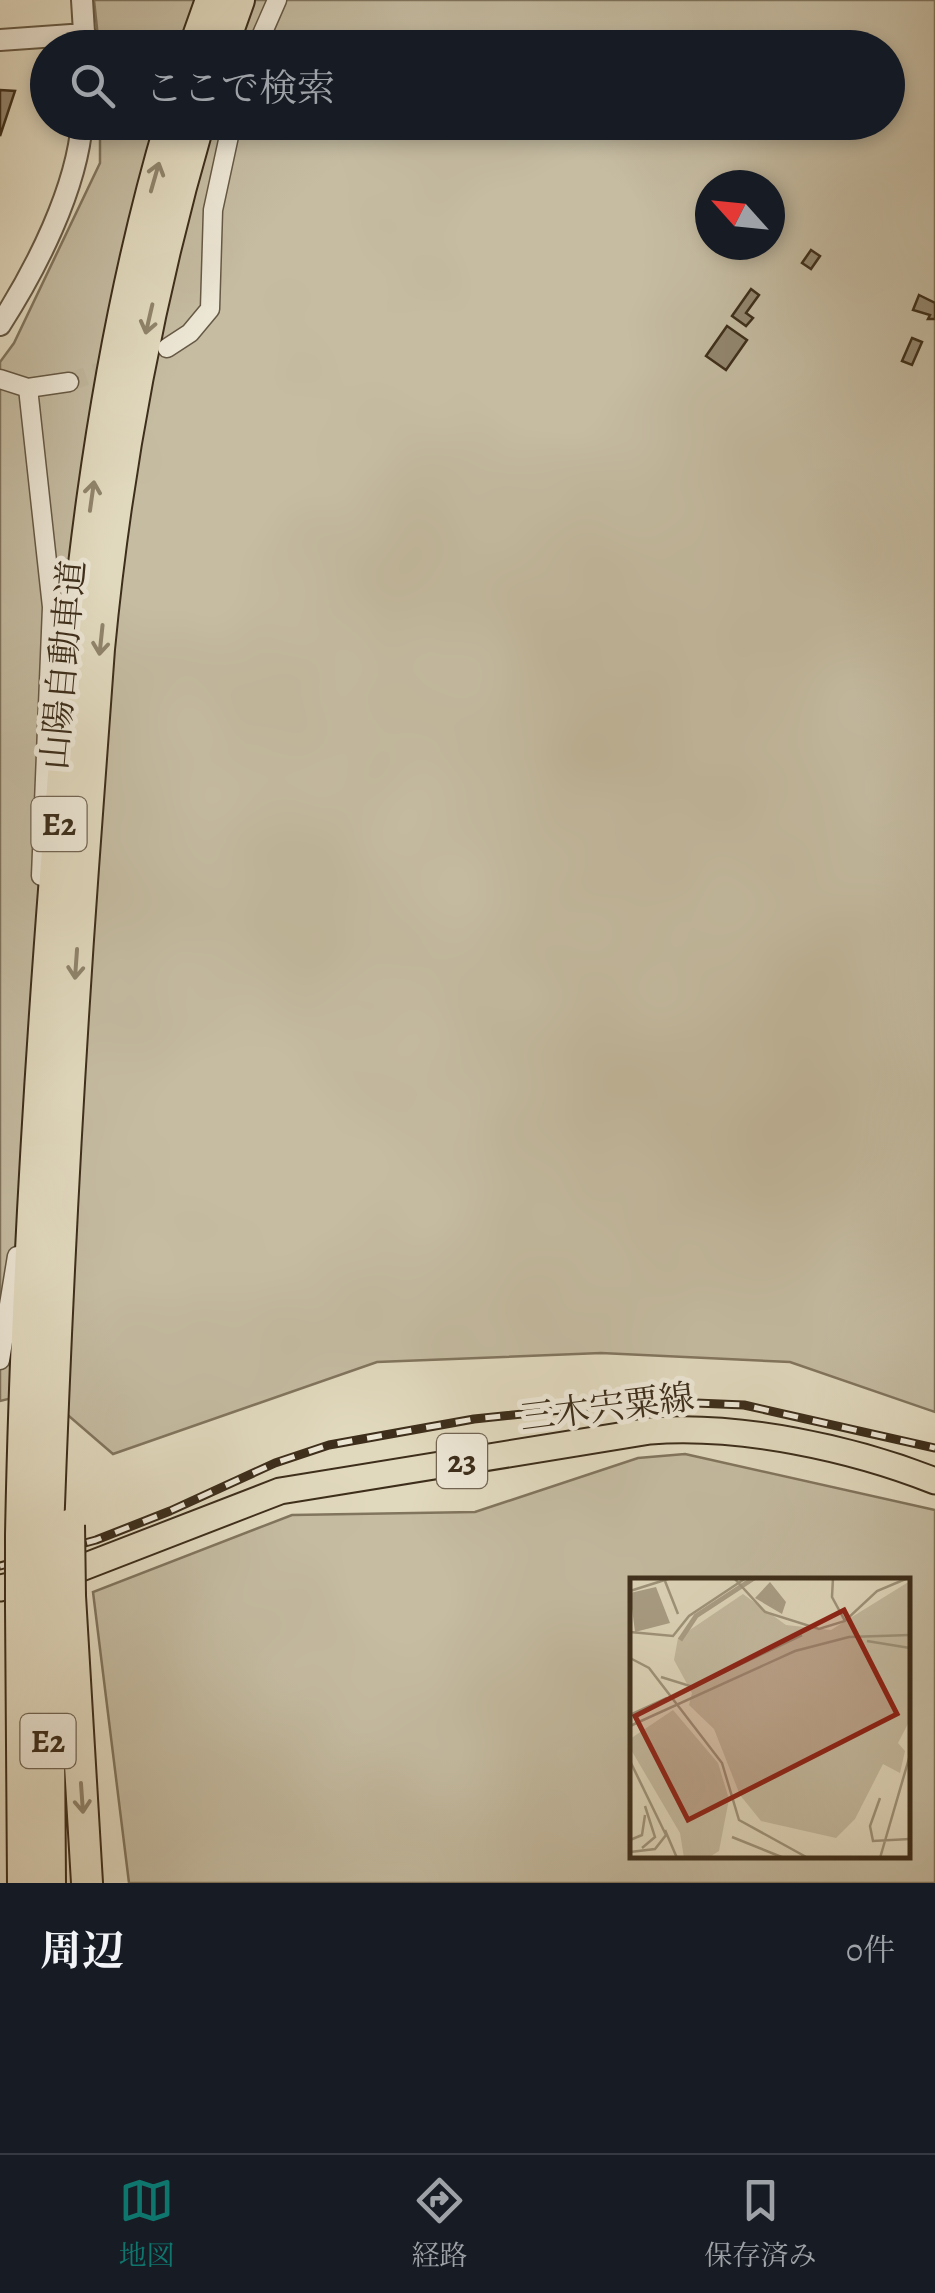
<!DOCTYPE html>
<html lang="ja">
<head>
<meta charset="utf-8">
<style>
  body { margin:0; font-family:Alegreya,"Noto Serif JP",serif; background:#20242c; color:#f1f3f6 }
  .compass { position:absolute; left:695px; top:170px; width:90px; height:90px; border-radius:50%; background:#171b24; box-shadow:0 5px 15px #0003; rotate:297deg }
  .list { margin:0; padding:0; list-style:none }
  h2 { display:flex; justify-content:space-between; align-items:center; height:130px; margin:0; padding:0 40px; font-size:42px }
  h2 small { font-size:32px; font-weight:400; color:#9ea1a6 }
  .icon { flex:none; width:55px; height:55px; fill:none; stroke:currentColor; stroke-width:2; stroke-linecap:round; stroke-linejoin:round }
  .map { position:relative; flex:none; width:935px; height:1883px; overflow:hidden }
  .search { position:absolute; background:#171b24; box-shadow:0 5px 15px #0003; left:30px; right:30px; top:30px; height:110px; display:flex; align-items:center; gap:25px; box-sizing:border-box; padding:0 35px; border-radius:55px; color:#9ea1a6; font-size:38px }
  .sheet { height:270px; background:#171b24 }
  nav { display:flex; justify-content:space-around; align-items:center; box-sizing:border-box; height:140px; border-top:2px solid #363941; background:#171b24; font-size:28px; color:#9ea1a6 }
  nav a { display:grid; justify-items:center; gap:5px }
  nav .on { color:#0f766e }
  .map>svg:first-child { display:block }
</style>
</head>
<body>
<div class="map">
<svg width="935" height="1883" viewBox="0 0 935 1883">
  <rect width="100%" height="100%" fill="#e1d9be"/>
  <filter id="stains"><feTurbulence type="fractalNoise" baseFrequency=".002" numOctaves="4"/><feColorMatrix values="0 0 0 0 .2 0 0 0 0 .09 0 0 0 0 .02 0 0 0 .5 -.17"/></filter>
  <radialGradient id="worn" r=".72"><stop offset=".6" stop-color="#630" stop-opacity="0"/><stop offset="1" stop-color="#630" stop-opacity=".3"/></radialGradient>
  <path fill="#c5bca2" stroke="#81755e" stroke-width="2.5" fill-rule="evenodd" d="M94,0H935V1412L790,1362L601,1353L377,1362L113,1454L40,1391L0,1401V362L14,343L100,163V123L888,122V48L99,47ZM710,185H770V245H710Z
    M685,1454L935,1510V1883H129L93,1592L292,1515L475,1512L638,1458ZM908,1580V1856H632V1580Z"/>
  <path fill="#928770" stroke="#3d2e1b" stroke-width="2.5" d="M0,90L15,91L0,136Z
    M811,250L820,256L811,269L802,263Z
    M751,289L759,295L746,313L753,318L746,326L732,316Z
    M919,295L935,303V319H928L930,315L913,310Z
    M727,326L747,340L726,370L706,356Z
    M912,338L922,342L912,365L902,361Z"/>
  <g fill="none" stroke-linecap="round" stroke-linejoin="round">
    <path stroke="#c0b79d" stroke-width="18" stroke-dasharray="18 9" stroke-linecap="butt" d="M69,382L119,365"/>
    <defs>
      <path id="minor" d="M256,48L277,0
        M167,348L190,333L210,309L213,210L232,122
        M0,379L28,388L69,382
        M28,388L52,607L41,876
        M0,1360L17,1256"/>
      <path id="tertiary" d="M82,0L85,48
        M0,40L85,34
        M0,325C36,269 77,189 82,122"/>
      <path id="primary" d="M0,1588L68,1573L280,1491L650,1431C739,1424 852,1448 935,1481"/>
      <path id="motorway" d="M194,48L211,0
        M222,48L239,0
        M48,1532C56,1310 67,1089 83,868C89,795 93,722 99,649C116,471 149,294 199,122
        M21,1536C25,1315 38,1097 55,877C74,622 98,368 171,122
        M70,1596L87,1883
        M48,1599L50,1883
        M21,1606L23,1883"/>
    </defs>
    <use href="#minor" stroke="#665944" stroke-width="21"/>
    <use href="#tertiary" stroke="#665944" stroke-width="24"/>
    <use href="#primary" stroke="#3d2e1b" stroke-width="29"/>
    <use href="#motorway" stroke="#3d2e1b" stroke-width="34"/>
    <use href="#minor" stroke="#ece6d5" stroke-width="18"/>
    <use href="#tertiary" stroke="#ece6d5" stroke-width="20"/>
    <use href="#primary" stroke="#e1d9be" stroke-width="25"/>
    <use href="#motorway" stroke="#e1d9be" stroke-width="30"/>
    <defs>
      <path id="rail" d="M0,1566L96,1540L170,1511L275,1463L329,1445L474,1419L648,1401L744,1405L935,1448"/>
    </defs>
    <use href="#rail" stroke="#3d2e1b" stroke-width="9"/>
    <use href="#rail" stroke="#ece6d5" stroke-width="5" stroke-dasharray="15" stroke-linecap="butt"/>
    <defs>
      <path id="motorway-bridge" d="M69,1525L70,1596
        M48,1532V1599
        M21,1606V1536"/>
    </defs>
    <use href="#motorway-bridge" stroke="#3d2e1b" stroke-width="34" stroke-linecap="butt"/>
    <use href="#motorway-bridge" stroke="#e1d9be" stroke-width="30"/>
  </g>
  <defs><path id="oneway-shaft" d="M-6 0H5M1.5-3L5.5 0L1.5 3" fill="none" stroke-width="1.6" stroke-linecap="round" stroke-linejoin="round" transform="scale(2.5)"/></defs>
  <g stroke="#8f846c">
    <use href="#oneway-shaft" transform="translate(155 177) rotate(-74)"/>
    <use href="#oneway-shaft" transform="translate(149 319) rotate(103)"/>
    <use href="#oneway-shaft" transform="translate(92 496) rotate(-82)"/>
    <use href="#oneway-shaft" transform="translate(101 640) rotate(96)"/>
    <use href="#oneway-shaft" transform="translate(76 964) rotate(94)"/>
    <use href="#oneway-shaft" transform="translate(82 1798) rotate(86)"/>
  </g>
  <g text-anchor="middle" stroke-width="10" stroke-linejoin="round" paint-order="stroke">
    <g fill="#ece6d5" stroke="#726553" stroke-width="2.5">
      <rect x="31.5" y="797" width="55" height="54" rx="8"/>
      <rect x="437" y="1434" width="50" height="54" rx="8"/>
      <rect x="20.5" y="1714" width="55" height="54" rx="8"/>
    </g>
    <g font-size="32" font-weight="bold" fill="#3d2e1b">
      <text x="59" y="835">E2</text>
      <text x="462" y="1472">23</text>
      <text x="48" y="1752">E2</text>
    </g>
    <g font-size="35" fill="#3d2e1b" stroke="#ece6d5">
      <text transform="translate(63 665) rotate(-85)" y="12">山陽自動車道</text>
      <text transform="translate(607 1407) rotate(-7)" y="12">三木宍粟線</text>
    </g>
  </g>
  <g transform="translate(630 1578)">
    <rect width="280" height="280" fill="#e1d9be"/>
    <path d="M280,3V142L268,165L275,173L270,195L253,186L225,241L206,260L131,243L110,217L84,151L59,127L62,115L44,82L48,60L113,16L156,47L201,52ZM43,132L88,185L99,221L89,273L78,280H54L50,255L0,170V161Z" fill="#c5bca2"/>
    <path d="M140,4L156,24L152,36L125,20ZM26,9L40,45L5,54L0,15Z" fill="#a99f87"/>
    <path fill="none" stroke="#a99f87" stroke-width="5" d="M50,62L66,38L124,0"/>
    <path fill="none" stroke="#9f957d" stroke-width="2.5" d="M104,0L135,34L189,51L215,43L247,13L278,0M203,0L202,19L215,43M35,3L48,36M0,13L41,0M0,54L43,58L59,38L116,0M237,63L280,70M0,80L19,90L92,185L109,242L178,280M31,99L63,109L172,57M0,137L37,120M0,148L165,73L219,59L280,57M0,183L36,257L25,271L0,274M250,220L240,248L243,263L280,261M35,252L47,280M102,259L154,280M0,262L12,257L15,237M12,270L25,259L15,228M250,280L280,177"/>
    <path fill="#8f2418" fill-opacity="0.15" stroke="#8f2418" stroke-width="5" d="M214,32L267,136L58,242L5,138Z"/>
    <rect width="280" height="280" fill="none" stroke="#3d2e1b" stroke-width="5"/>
  </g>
  <rect width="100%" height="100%" filter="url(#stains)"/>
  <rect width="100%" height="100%" fill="url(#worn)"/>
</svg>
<svg class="compass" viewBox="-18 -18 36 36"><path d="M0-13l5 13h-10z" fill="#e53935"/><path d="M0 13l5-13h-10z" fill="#9ea1a6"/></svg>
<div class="search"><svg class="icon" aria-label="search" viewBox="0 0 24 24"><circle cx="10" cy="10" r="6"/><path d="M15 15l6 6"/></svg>ここで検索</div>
</div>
<section class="sheet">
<h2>周辺<small>0件</small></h2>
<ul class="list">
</ul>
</section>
<nav>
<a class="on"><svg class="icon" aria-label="map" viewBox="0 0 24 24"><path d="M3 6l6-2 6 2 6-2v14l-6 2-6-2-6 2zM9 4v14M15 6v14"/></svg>地図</a>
<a><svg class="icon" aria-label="directions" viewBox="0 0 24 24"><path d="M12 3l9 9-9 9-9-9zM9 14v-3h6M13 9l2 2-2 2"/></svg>経路</a>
<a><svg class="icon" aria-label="saved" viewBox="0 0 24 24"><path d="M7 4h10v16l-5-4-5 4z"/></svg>保存済み</a>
</nav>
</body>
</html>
